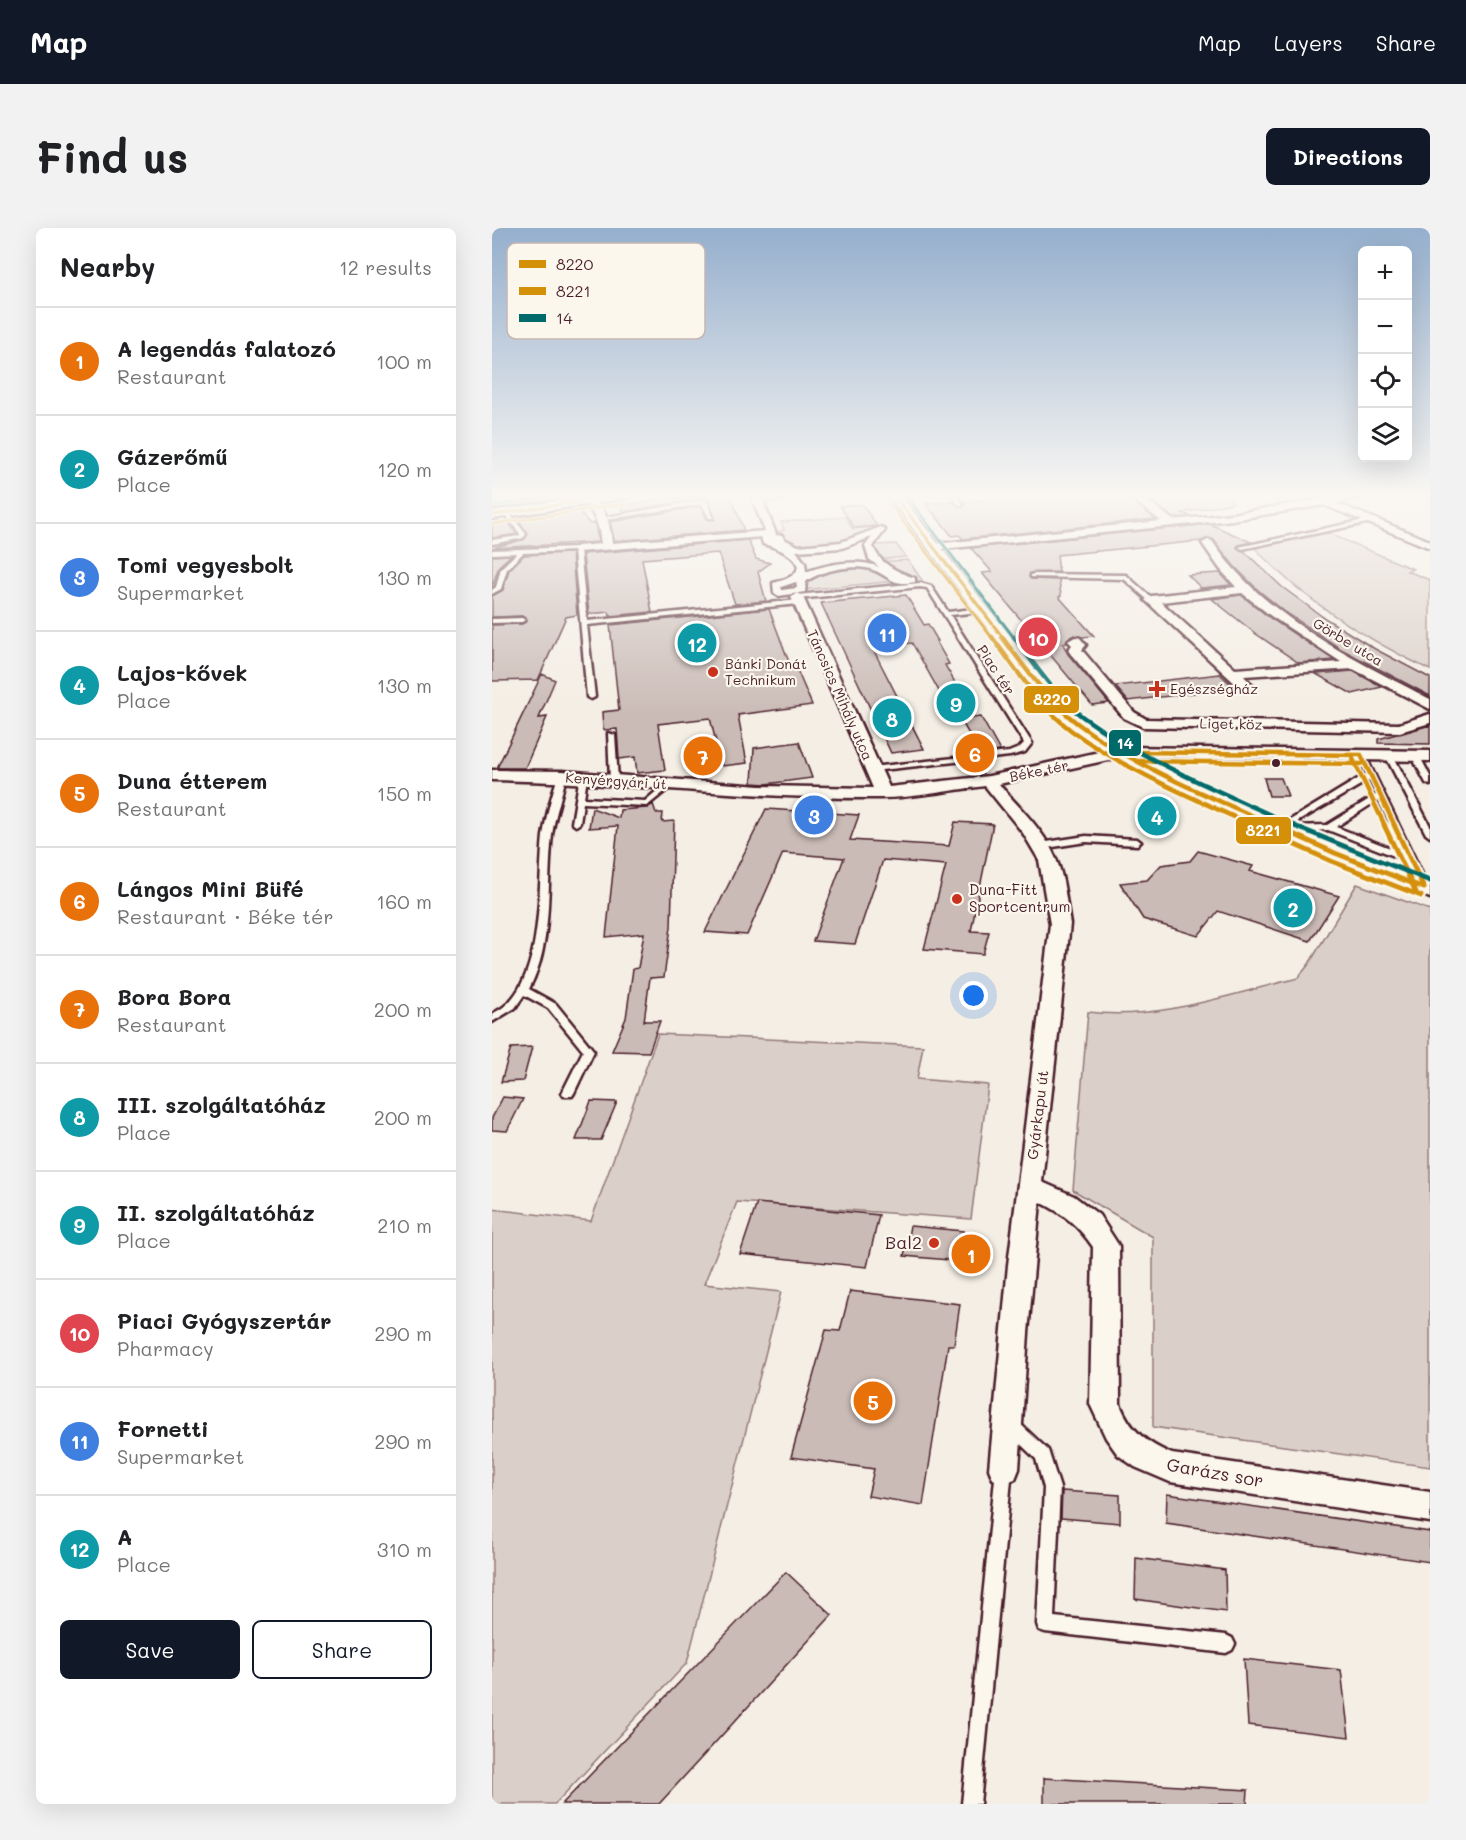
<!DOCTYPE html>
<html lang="en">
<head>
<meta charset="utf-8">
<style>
  body { margin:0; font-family:Mali,sans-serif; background:#f2f2f2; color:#202124 }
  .controls { position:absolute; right:18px; top:18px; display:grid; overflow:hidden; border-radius:9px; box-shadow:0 6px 24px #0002 }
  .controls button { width:54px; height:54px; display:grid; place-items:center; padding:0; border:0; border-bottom:2px solid #e0e0e0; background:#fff; color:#202124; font:30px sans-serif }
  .you { position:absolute; left:482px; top:768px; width:21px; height:21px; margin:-15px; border:4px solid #fff; border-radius:50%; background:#1a73e8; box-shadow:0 0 0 9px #1a73e833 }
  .badge { display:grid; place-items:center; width:39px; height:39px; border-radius:50%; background:#111827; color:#fff; font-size:20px; font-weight:700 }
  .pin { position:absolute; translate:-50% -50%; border:3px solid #fff; box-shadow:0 2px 6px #0006 }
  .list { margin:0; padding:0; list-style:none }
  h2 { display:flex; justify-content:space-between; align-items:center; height:78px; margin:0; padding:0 24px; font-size:26px }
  h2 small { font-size:20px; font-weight:400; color:#757577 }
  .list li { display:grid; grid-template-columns:39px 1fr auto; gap:18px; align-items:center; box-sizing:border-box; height:108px; padding:0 24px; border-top:2px solid #e0e0e0 }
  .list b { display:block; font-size:22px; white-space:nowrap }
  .list p { margin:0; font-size:20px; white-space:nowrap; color:#757577 }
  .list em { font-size:20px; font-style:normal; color:#757577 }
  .actions { display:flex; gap:12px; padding:18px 24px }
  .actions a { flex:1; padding:14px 0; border:2px solid #111827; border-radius:9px; text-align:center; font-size:21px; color:#111827 }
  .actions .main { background:#111827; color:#fff }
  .icon { flex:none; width:33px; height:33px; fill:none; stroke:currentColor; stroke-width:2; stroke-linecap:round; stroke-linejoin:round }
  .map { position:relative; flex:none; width:938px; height:1576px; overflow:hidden; border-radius:9px }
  header { display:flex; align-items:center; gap:36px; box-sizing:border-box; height:84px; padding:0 30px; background:#111827; color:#fff }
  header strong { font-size:28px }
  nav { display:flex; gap:33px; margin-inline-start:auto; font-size:21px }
  .intro { display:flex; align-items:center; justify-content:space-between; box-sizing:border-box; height:144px; padding:0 36px }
  h1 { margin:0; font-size:42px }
  .button { padding:15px 27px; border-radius:9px; background:#111827; color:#fff; font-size:21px; font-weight:700 }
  main { display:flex; gap:36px; padding:0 36px }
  aside { flex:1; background:#fff; border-radius:9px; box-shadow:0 6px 24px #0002 }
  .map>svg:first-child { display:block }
</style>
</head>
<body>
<header>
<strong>Map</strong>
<nav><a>Map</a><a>Layers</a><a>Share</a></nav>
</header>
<div class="intro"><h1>Find us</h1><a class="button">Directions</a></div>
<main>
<aside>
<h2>Nearby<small>12 results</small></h2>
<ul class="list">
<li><span class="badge" style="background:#e8710a">1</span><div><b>A legendás falatozó</b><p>Restaurant</p></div><em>100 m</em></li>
<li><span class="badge" style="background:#0f9aa8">2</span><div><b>Gázerőmű</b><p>Place</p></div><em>120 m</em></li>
<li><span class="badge" style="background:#3f7fe0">3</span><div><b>Tomi vegyesbolt</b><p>Supermarket</p></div><em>130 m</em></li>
<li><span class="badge" style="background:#0f9aa8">4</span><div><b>Lajos-kővek</b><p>Place</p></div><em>130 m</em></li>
<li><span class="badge" style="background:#e8710a">5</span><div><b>Duna étterem</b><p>Restaurant</p></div><em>150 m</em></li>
<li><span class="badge" style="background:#e8710a">6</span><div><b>Lángos Mini Büfé</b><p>Restaurant · Béke tér</p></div><em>160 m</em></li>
<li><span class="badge" style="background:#e8710a">7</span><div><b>Bora Bora</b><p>Restaurant</p></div><em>200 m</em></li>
<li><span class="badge" style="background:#0f9aa8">8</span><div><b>III. szolgáltatóház</b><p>Place</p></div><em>200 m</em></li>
<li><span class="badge" style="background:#0f9aa8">9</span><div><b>II. szolgáltatóház</b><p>Place</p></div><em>210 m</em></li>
<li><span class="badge" style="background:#e0444e">10</span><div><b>Piaci Gyógyszertár</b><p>Pharmacy</p></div><em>290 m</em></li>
<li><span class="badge" style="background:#3f7fe0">11</span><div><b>Fornetti</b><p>Supermarket</p></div><em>290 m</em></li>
<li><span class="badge" style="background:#0f9aa8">12</span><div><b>A</b><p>Place</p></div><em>310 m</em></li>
</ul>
<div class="actions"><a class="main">Save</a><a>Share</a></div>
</aside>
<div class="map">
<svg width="938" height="1576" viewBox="0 0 938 1576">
  <rect width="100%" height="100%" fill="#f4eee4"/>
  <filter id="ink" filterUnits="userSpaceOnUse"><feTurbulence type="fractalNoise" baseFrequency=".0167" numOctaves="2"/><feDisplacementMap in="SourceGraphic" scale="12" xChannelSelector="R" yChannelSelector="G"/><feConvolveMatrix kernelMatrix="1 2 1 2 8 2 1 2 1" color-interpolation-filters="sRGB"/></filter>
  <g filter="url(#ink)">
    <path fill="#dbd0c9" stroke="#92787a" stroke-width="1.5" d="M353,289L361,301L391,298L367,312L305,321L288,312L285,303L292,302L289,294Z
      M833,304L921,341L915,343L938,352V442C876,412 808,370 762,319Z
      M404,316L414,329L384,332L379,317Z
      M416,332L432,355L420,352L385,334Z
      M374,337L405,353L310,362L309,353L330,341Z
      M865,656L938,682V1239L661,1199V1009L581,962L596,784C665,793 739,766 806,750L817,736Z
      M166,806L431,818L425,851L496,857L479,991L245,974L212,1056L289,1064L195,1435L63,1576H0V981L99,993Z"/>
    <path fill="#cabbb6" stroke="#4a1f2b" stroke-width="1.5" d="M38,266H55V272L17,278L23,273L37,272Z
      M206,266H238L252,302L122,313L118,294L209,278L215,291H223L217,273L212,270L132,284L128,278Z
      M565,266H632L663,291L471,311L467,307L460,308L434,276L460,274L471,279L473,277L472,274Z
      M650,266H739L740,275L690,285L698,288L682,290Z
      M370,276L385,298L362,300L348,278Z
      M87,284L98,296L103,295L106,314L0,320L33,311L36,305L24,290L55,285V289Z
      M15,292L25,306L0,310V298L15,295Z
      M718,296L759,314L747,317L745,319L752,323L790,359L831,389L883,421L938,450V468L849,421L792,383L766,362L742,338L722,312L717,310L709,313L565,327L567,344L538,345L537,349L539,351L567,352L569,368L567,369L602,408L590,409L582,407L575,411V415L571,416L576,426L617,475L600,477L490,345L500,344L479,320Z
      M256,312L264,331L278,335L266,344L274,373L243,376L226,325L150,331L160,384L118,388L117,384L97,386L91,326Z
      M80,325L85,387L74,389L46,452L0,453V397L30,396L35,393L30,388L0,389V368L11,362L17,342L32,327Z
      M19,327L7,338L0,359V328Z
      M728,345L739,357L709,360L696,347Z
      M414,367L432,397L436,396L446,413H444L457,436L453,437L481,486L461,488L420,415L380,419L432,521L399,525L329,375Z
      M749,367L778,390L842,432L807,435L764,406L720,371Z
      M277,381L300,442H305L320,477L246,487L255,535L230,538L218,490L166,496L173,542L145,545L143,529L127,531L125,501L111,502L110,484L127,482L118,397Z
      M861,443L890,459L860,466L824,446Z
      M50,446L63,452L47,490L55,489L33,540H5Z
      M728,446L743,460L636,473L623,458Z
      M489,489L508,523L488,525L468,491Z
      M938,497V516L886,515V511Z
      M307,514L320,550L274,556L260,555L262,520Z
      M772,550H789L796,568H777Z
      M161,576L164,585H171L170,594L182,593L179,699L172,749L158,750L152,793H168L157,824L120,823L134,790L141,741L146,740L152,705L114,709L126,598L97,600L100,580L127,590L128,582L155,580Z
      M274,581L367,587L358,612L457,618L463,594L501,596L479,703L497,704L491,726L432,721L454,637L391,632L363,716L321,713L352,630L291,625L255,707L213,704Z
      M706,623L761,638L758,643L847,668L818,713L726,683L706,708L651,691L628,655L655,652L669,637L698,633Z
      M40,819L31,853L9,854L19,820Z
      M11,869L31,871L15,903L0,902V890Z
      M99,873L125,874L109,912H84Z
      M265,975L387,987L375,1039L248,1026Z
      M418,998L472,1003L468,1033L412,1028Z
      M358,1063L468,1076L462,1117H456L431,1277L376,1268L382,1241L299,1229L334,1102L348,1103Z
      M570,1263L628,1267V1295L569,1290Z
      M675,1266L938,1304V1334L674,1295Z
      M644,1330L733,1342L734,1384L643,1371Z
      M294,1344L340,1387L167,1576H70Z
      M752,1431L849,1442L857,1509L756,1497Z
      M552,1550L756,1562L755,1576H552Z"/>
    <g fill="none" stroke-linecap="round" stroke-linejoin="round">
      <defs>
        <path id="service" d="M458,266H463L471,277H467Z
          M298,267L300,270L265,274L262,272Z
          M212,272L215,274L221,290H217L210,276L112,292L109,290Z
          M12,284H16L34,306L31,310L0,316V312L27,308L28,306Z
          M882,290L884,293L750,321L747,319Z
          M85,319L88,321L95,393L307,372L310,374L307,376L95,397L103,469L99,471L95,469L82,323L31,325L15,341L9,361L0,366V362L4,359L9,340L25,325L0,326V322Z
          M541,346L634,347L662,372L657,373L632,351L539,349V347Z
          M428,355L439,358L456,384L489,380L492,382L489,384L458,387L540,515L533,524L518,528L380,543L376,541L380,539L517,524L527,520L532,515L435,360L428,359L305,371L302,369L305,367Z
          M0,391L30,390L33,392L30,394L0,395Z
          M116,505L123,507L126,552L122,554L118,552Z
          M866,525H872L937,660L935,662H929L915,633L836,602L793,604L785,600L874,546L865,527ZM877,552L884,567L835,597L798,598ZM886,572L911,625L844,599Z
          M894,525H900L901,527L938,598V609L934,606L893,527Z
          M920,525H926L927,527L938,548V557L934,555L919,527Z
          M67,546H70L74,548C70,567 63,587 60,607C54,658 62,714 37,761L64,776L102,823L82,865L80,868H72L70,865L91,823L56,780L32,767L23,780L0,794V786C5,783 11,780 15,776C52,742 46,655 51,608C54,589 60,565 67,546Z
          M88,548H94L95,550L92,570L153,573L174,555H180L181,557L155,578L91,575L88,595L84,598L80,595Z
          M594,608L645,611L649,614L645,617L594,614L548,621L544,618L548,615Z
          M519,1190L524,1192L556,1222L568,1260L562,1389L734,1407L740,1410L743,1416L740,1422L734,1425L553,1404L547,1402L545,1396L552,1260L544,1231L514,1202L512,1197L514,1192Z
          M512,1234L517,1236L520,1241L488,1576H470L504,1241L507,1236Z"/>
        <path id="pedestrian" d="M389,299L393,302L381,318C387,336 406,344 423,350V354C396,359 396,344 374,340C358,337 326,343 314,354L313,364L287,368L282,365L281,355C327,344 300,323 271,316L269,308L290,307L292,311L306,318L349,314ZM380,309L373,318L377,331L387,339C365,330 335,336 314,344L313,335L304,323L350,320ZM304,354L305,360L290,362L289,359Z"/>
        <path id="minor" d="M258,266H268L284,306L283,308L85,324L79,321L85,318L109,316C107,297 104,287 91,273L92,271H100C115,282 118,297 120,315L273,303Z
          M634,266H646L681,292L740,286L857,266H882L844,275L938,313V320L832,277L740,292L441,322L435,319L441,316L669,293Z
          M716,312L720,313C771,388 859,430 938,471V481L861,441L752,448L760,457L753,461L748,460L653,372L659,368L744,359L728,341L710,315ZM750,365L779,388L849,434L743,441L669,374Z
          M305,365L311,369L397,559L497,548L630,519L938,523V533L630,529L507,556C527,580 552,602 564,631C573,651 574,675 578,696L550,954L582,968L607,987L627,1018L628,1176C638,1202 654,1215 680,1226L938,1264V1294L678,1254L643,1239L626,1227L614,1210L598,1176L601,1019C587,998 571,985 548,974L536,1105L527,1241L523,1251L512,1255L501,1251L497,1241L516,1037L558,696L547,632L531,605L493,558C458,562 423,570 388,570C258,571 130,554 0,552V542L70,543L268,558L381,560L299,369Z
          M583,409L588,410L594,417L590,422L642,484L654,491L907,496L938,486V495L908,504L651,499L632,490L578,425L576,422L580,417L576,413Z"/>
        <path id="tertiary" d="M109,266H143L137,270L0,291V283Z
          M395,266H408L559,461L592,491L647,525L735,569L824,609L938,655V670L839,632L749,592L632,534L578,499L547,469Z"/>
      </defs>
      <use href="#service" stroke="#4a1f2b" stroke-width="5"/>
      <use href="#pedestrian" stroke="#4a1f2b" stroke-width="5"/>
      <use href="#minor" stroke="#4a1f2b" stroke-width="5"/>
      <use href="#tertiary" stroke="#4a1f2b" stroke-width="5"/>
      <use href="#service" fill="#fbf7ec" fill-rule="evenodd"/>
      <use href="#pedestrian" fill="#fbf7ec" fill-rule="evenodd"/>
      <use href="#minor" fill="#fbf7ec" fill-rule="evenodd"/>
      <use href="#tertiary" fill="#fbf7ec" fill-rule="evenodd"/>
      <defs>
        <path id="bus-1-far2" d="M401,266L512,411
          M0,287L135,266"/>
        <path id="bus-1-far1" d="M510,409C533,439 555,472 585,495C643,539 718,569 784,598
          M645,524L869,527
          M869,527L903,598"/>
        <path id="bus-1" d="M781,597L843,625L932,660
          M902,597L932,660"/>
        <path id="bus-2-far2" d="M394,271L501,411
          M1,296L138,275"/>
        <path id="bus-2-far1" d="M500,409C524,441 547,478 580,503C635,543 701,570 762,598
          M861,531L893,598
          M645,533L869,536"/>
        <path id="bus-2" d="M759,597L839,633L929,668
          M892,597L924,664"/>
        <path id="bus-3-far2" d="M413,266L523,411
          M0,278L75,266"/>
        <path id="bus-3-far1" d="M522,409C543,437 563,468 591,489C655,535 732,565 803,598"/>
        <path id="bus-3" d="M800,597L938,653"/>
      </defs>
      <use href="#bus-1-far2" stroke="#fbf7ec" stroke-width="5"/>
      <use href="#bus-1-far1" stroke="#fbf7ec" stroke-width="8"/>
      <use href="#bus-1" stroke="#fbf7ec" stroke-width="10"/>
      <use href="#bus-2-far2" stroke="#fbf7ec" stroke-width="5"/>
      <use href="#bus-2-far1" stroke="#fbf7ec" stroke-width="8"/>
      <use href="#bus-2" stroke="#fbf7ec" stroke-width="10"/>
      <use href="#bus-3-far2" stroke="#fbf7ec" stroke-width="5"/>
      <use href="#bus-3-far1" stroke="#fbf7ec" stroke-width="8"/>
      <use href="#bus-3" stroke="#fbf7ec" stroke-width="10"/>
      <use href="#bus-1-far2" stroke="#d49009" stroke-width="3"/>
      <use href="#bus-1-far1" stroke="#d49009" stroke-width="4.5"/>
      <use href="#bus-1" stroke="#d49009" stroke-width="5"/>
      <use href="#bus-2-far2" stroke="#d49009" stroke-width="3"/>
      <use href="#bus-2-far1" stroke="#d49009" stroke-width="4.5"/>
      <use href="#bus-2" stroke="#d49009" stroke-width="5"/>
      <use href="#bus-3-far2" stroke="#006a6a" stroke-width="3"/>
      <use href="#bus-3-far1" stroke="#006a6a" stroke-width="4.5"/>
      <use href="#bus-3" stroke="#006a6a" stroke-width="5"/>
    </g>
  </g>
  <linearGradient id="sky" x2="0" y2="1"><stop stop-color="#95afcd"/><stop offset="0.55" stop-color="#faf7f3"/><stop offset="1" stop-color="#faf7f3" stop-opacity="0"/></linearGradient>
  <rect width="938" height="487" fill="url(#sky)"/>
  <g fill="#c8321e" stroke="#fbf7ec" stroke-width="2">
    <circle cx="221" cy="444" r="6"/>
    <path d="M662 452h6v6h6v6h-6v6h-6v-6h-6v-6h6z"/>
    <circle cx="465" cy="671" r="6"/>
    <circle cx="442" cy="1015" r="6"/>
  </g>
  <circle fill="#4a1f2b" stroke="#fbf7ec" stroke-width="2" cx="784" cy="535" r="5"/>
  <g text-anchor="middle" stroke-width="4.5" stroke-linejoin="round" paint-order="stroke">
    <g font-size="14" fill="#4a1f2b" stroke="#fbf7ec">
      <text transform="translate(856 414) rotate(31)" y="5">Görbe utca</text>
      <text transform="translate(504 442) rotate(57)" y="5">Piac tér</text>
      <text transform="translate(348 467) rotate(66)" y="5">Táncsics Mihály utca</text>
      <text transform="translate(739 496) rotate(1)" y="5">Liget köz</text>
      <text transform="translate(547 543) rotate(-12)" y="5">Béke tér</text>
      <text transform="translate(124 553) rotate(4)" y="5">Kenyérgyári út</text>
    </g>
    <g font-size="14" fill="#4a1f2b" stroke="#fbf7ec" text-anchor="start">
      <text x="233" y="441">Bánki Donát<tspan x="233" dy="16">Technikum</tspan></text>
      <text x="678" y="466">Egészségház</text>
    </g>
    <g font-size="15" fill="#4a1f2b" stroke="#fbf7ec" text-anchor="start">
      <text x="477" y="667">Duna-Fitt<tspan x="477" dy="17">Sportcentrum</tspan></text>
    </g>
    <g font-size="15" fill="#4a1f2b" stroke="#fbf7ec">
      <text transform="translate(546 887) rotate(-83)" y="5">Gyárkapu út</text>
    </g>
    <g font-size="18" fill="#4a1f2b" stroke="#fbf7ec" text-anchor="end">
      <text x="430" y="1021">Bal2</text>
    </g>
    <g font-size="18" fill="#4a1f2b" stroke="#fbf7ec">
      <text transform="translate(723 1245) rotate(10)" y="6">Garázs sor</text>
    </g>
  </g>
  <rect x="15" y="15" width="198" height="96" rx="9" fill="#fbf7ec" stroke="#c6b6b2" stroke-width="1.5"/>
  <rect x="27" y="32" width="27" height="8" fill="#d49009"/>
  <rect x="27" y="59" width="27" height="8" fill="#d49009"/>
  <rect x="27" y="86" width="27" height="8" fill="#006a6a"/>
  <g font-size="16" fill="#4a1f2b">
    <text x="64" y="42">8220</text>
    <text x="64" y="69">8221</text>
    <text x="64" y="96">14</text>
  </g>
  <g stroke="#fbf7ec" stroke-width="2">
    <rect x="531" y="457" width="57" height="29" rx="6" fill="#d49009"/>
    <rect x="616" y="501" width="34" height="28" rx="6" fill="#006a6a"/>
    <rect x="743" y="588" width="57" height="29" rx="6" fill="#d49009"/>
  </g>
  <g font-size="16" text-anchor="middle" font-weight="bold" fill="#fff">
    <text x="560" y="477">8220</text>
    <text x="633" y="521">14</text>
    <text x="771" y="608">8221</text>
  </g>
</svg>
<div class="controls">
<button>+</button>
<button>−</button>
<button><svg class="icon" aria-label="locate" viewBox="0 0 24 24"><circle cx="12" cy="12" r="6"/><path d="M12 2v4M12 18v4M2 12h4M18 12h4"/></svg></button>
<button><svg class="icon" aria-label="layers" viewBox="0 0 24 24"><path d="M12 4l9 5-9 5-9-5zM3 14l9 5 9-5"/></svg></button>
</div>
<div class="you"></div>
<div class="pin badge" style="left:479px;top:1026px;background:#e8710a">1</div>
<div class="pin badge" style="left:801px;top:680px;background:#0f9aa8">2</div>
<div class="pin badge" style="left:322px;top:587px;background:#3f7fe0">3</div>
<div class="pin badge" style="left:665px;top:588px;background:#0f9aa8">4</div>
<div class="pin badge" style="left:381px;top:1173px;background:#e8710a">5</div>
<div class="pin badge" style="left:483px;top:525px;background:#e8710a">6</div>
<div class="pin badge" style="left:211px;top:528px;background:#e8710a">7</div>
<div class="pin badge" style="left:400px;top:490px;background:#0f9aa8">8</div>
<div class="pin badge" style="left:464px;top:475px;background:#0f9aa8">9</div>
<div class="pin badge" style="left:546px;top:409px;background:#e0444e">10</div>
<div class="pin badge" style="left:395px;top:405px;background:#3f7fe0">11</div>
<div class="pin badge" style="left:205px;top:415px;background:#0f9aa8">12</div>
</div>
</main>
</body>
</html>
